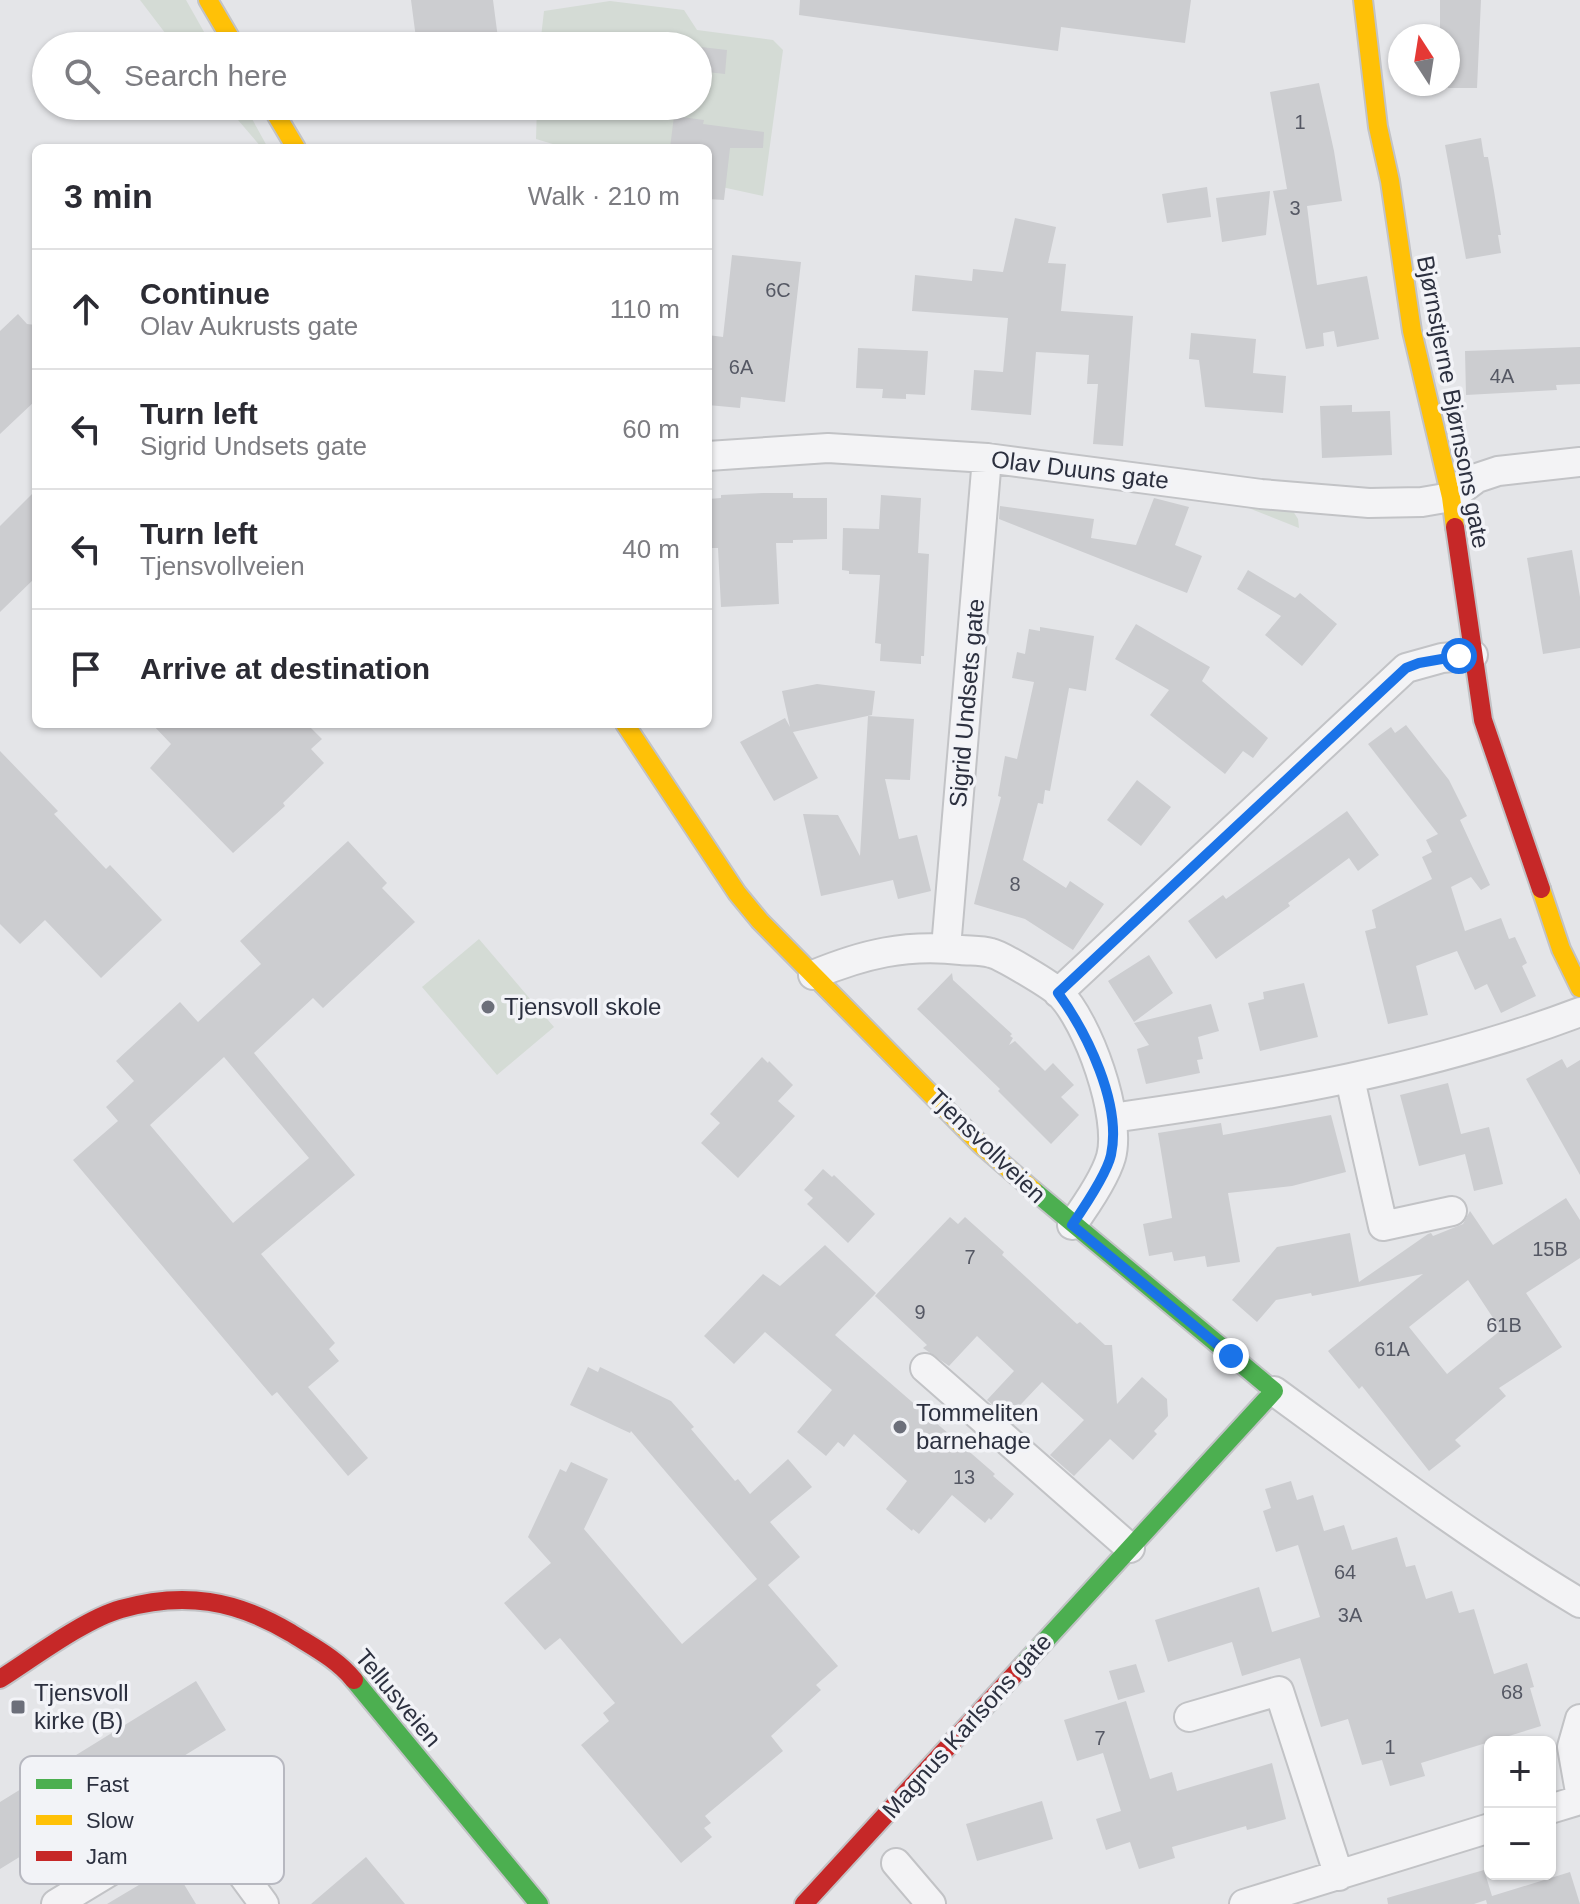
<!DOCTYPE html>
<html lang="en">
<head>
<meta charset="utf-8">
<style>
  body { margin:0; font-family:Helvetica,sans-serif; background:#f7f7f7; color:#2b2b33 }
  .controls { position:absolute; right:24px; bottom:24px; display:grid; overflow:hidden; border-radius:12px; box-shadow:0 2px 6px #0004 }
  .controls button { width:72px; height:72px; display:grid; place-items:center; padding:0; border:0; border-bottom:2px solid #e1e1e2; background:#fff; color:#2b2b33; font:40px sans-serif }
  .compass { position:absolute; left:1388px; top:24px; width:72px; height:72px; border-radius:50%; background:#fff; box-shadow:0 2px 6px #0004; rotate:348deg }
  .stop { position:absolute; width:24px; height:24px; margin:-18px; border:6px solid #1a73e8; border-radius:50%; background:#fff }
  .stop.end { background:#1a73e8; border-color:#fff; box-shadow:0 2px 8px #0008 }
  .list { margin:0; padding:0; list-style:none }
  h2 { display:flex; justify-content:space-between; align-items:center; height:104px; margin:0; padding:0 32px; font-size:34px }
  h2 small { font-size:26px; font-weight:400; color:#7c7c81 }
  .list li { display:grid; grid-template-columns:52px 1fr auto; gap:24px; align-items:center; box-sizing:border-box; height:120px; padding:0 32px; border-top:2px solid #e1e1e2 }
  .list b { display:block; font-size:30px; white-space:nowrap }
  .list p { margin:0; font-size:26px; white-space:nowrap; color:#7c7c81 }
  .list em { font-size:26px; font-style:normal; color:#7c7c81 }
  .icon { flex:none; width:44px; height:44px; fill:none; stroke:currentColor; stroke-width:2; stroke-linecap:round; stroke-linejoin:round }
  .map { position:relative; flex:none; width:1580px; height:1904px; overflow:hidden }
  .search { position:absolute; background:#fff; box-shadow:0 2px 6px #0004; left:32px; top:32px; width:680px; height:88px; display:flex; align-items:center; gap:20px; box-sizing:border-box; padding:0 28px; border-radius:44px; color:#7c7c81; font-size:30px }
  .panel { position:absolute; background:#fff; box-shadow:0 2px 6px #0004; left:32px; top:144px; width:680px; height:584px; border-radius:12px }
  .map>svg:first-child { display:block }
</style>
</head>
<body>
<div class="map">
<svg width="1580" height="1904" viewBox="0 0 1580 1904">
  <rect width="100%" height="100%" fill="#e4e5e8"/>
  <path fill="#d4dbd5" d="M140,0H186L212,46H175Z
    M610,1L684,10L697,30L773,40L783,50L763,196L708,184V148H566L536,139L537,106H698V46H540L544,11Z
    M226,106H245L268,148H262Z
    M1236,503L1291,508L1298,519L1299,528Z
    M479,939L554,1027L497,1075L422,987Z"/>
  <path fill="#cccdd0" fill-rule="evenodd" d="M411,0H493L499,46H417Z
    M800,0H1191L1185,43L1061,27L1058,51L799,15Z
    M1440,0H1481L1477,88H1448V36H1440Z
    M701,47L727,50L725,74L699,71Z
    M1319,83L1334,151L1342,201L1307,206L1317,285L1367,276L1379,339L1337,347L1334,331L1323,333L1324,346L1306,349L1273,191L1287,189L1270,92Z
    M674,116L704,120L703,124L764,132L763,148H730L724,200L708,199V148H670Z
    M1481,138L1484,157H1488L1494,191L1501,235H1498L1501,253L1466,259L1445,145Z
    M1207,187L1211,217L1167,223L1162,194Z
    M1270,191L1266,235L1222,242L1216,198Z
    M1015,218L1056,227L1048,263L1066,264L1061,311L1133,316L1123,446L1093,444L1098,384H1087L1089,355L1036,352L1031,415L971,410L974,370L1003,372L1008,318L912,311L915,275L972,281L973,269L1003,272Z
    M732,255L801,262L785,402L741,397L740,408L708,405V335L723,337Z
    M18,314L27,324L36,325V400L0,434V331Z
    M1191,333L1256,339L1253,373L1286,376L1283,413L1205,407L1199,360L1189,359Z
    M1580,347V384L1556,385L1557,390L1466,395L1465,351Z
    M858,348L928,351L925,395L906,394V399L882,398L883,389L856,388Z
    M1352,405V412L1390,411L1392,455L1322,458L1320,406Z
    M36,490V577L0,612V526Z
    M763,493H793V498H827V539L793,540V543H776L779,604L721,607L718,548H708V499L721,498V495Z
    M881,495L921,498L918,553L929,554L924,656H921V664L880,661L881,644L875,643L880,575L849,574V571L842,570L843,528L879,529Z
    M1154,498L1189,507L1175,545L1202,556L1187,593L999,519L1000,506L1094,519L1091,538L1136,545Z
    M1572,550L1580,597V648L1543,654L1527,558Z
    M1248,570L1295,598L1300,593L1337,624L1302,666L1265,635L1281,616L1237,589Z
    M1136,624L1210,667L1202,681L1268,738L1253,758L1243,751L1225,774L1150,715L1169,690L1115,659Z
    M1040,627L1094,636L1086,691L1069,688L1050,791L1045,790L1043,804L1038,803L1023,860L1066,888L1070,881L1104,904L1073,950L1025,919L974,904L1001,797L998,796L1005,756L1017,759L1034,682L1012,678L1017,652L1025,654L1029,629L1040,631Z
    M817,684L875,691L872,715L793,732L818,778L774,801L740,742L785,718L790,727L782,691Z
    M868,716L914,719L910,780L885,779L899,839L917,835L931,891L898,899L893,880L821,896L803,814L838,815L860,856Z
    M152,724H307L322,739L311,749L324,763L283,803L285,806L233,853L150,768L171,744Z
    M1406,725L1449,780L1467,816L1460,820L1490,885L1481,890L1471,877L1451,887L1465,931L1501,918L1509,939L1515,937L1527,963L1522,966L1536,996L1501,1013L1487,984L1475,990L1457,951L1416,966L1428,1015L1388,1024L1365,931L1376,928L1372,910L1432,879L1422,857L1432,852L1426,840L1438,834L1368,744L1391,727L1395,733Z
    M0,751L58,811L54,814L106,869L110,865L162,920L101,978L45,920L20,944L0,924Z
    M1137,780L1171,807L1141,846L1107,820Z
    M1347,811L1379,855L1358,871L1349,858L1288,903L1290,906L1216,959L1188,921L1223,895L1226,899Z
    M348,841L387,883L382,888L415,922L323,1008L313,998L254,1053L355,1175L261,1254L335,1343L329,1349L339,1361L308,1387L368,1458L348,1476L277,1392L272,1396L73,1160L118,1121L106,1107L134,1081L116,1061L180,1002L198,1022L261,964L240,941ZM224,1057L309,1158L233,1223L150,1125Z
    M1149,955L1173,993L1134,1022L1108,981Z
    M952,973L953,980L1012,1034L1010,1036L1013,1038L1009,1045L1015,1041L1045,1071L1053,1063L1074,1085L1061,1097L1079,1115L1051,1144L998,1091L1000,1089L917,1009Z
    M1304,983L1318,1037L1260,1051L1248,1003L1264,999L1263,992Z
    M1211,1004L1219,1031L1198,1037L1203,1059L1197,1060L1200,1073L1146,1084L1137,1049L1149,1045L1134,1023Z
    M762,1057L768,1063L769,1061L793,1085L778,1101L795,1116L738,1178L701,1143L720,1123L710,1114Z
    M1562,1059L1567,1068L1580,1060V1175L1526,1079Z
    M1448,1083L1461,1134L1489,1127L1503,1184L1474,1191L1465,1154L1419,1166L1400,1095Z
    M1331,1115L1346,1172L1292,1186L1228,1193L1240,1262L1207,1267L1205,1256L1174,1261L1172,1252L1149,1256L1143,1224L1172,1218L1158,1133L1221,1123L1223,1135Z
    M823,1169L832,1177L834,1175L875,1214L848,1243L807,1204L813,1198L804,1190Z
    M1566,1198L1580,1220V1258L1526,1293L1562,1347L1499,1388L1506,1396L1455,1440L1461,1446L1429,1471L1362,1386L1359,1389L1328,1351L1423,1274L1312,1296L1311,1293L1276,1300L1257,1322L1232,1300L1277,1247L1350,1233L1359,1282L1428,1234L1431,1233L1433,1236L1463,1224L1470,1211L1493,1245ZM1468,1280L1501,1330L1447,1374L1409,1327Z
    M950,1217L958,1224L965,1217L1004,1252L1002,1255L1077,1324L1080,1322L1105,1345H1112L1117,1404L1142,1377L1167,1399L1168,1416L1154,1431L1157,1434L1133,1460L1110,1439L1074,1476L1050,1455L1084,1420L1042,1382L1008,1418L987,1400L1014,1371L977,1336L949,1366L923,1348L927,1345L875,1296Z
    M825,1245L876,1293L835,1335L995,1474L993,1476L1014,1494L991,1520L989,1518L985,1523L952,1495L919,1534L913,1529L912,1531L886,1509L907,1481L854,1434L844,1447L838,1442L826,1456L797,1432L832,1390L765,1332L734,1364L704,1336L763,1274L780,1286Z
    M588,1367L598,1372L600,1367L671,1401L694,1427L691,1429L735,1481L738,1479L750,1494L788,1459L812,1487L770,1522L800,1557L768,1585L838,1666L816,1685L821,1690L771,1736L783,1751L705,1816L711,1823L704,1828L712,1837L681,1863L581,1745L609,1721L603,1713L615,1703L560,1638L545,1650L504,1603L551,1563L528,1537L560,1469L566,1472L571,1462L608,1479L584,1529L682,1644L757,1579L631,1431L630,1433L570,1405Z
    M1291,1481L1297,1500L1313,1495L1324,1531L1344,1525L1352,1550L1397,1537L1406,1567L1415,1565L1426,1599L1452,1591L1459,1613L1474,1609L1494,1674L1527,1663L1534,1687L1530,1688L1541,1726L1421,1763L1425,1776L1390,1786L1382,1760L1362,1765L1348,1719L1321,1727L1300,1658L1242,1676L1232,1642L1168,1662L1155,1620L1259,1587L1272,1632L1320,1617L1298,1545L1276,1552L1263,1511L1271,1508L1265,1489Z
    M1136,1664L1145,1692L1118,1700L1109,1671Z
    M196,1681L226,1730L0,1869V1802Z
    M1126,1701L1150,1779L1172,1772L1177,1791L1272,1763L1286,1819L1255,1828L1247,1830L1246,1826L1172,1847L1175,1858L1139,1869L1130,1842L1106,1850L1096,1819L1121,1811L1103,1753L1077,1761L1064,1720Z
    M1042,1801L1053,1839L977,1861L966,1824Z
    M366,1857L405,1904H311Z
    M164,1870L168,1876L176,1871L196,1904H107Z
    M1484,1870L1492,1896L1570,1872L1580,1904H1487L1486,1900L1474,1904H1388L1387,1898Z"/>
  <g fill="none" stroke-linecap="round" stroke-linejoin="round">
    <defs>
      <path id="street" d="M708,456L828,448L987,458L1261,494L1369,503L1422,502L1451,497L1477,478L1498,471L1580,462
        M946,948L987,458
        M813,975C864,954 905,944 961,950C970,951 981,950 991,953C1001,955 1051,985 1059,993C1088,1021 1122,1117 1111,1157C1105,1178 1085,1207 1072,1225
        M1058,993L1406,668L1442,658L1473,655
        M1350,1079L1383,1226L1452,1211
        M1112,1118C1271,1096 1430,1069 1580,1012
        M925,1368L1130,1548
        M1274,1391C1374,1464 1473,1539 1580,1603
        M1189,1717L1279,1691L1339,1876
        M1580,1719L1572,1747L1580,1792
        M1550,1809L1580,1800
        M896,1863L931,1904
        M56,1904L145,1850L205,1824L264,1904
        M1244,1904L1490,1828"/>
      <path id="fast" d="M1023,1665L1274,1391L1033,1190
        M354,1680L539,1904"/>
      <path id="slow" d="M208,0L235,46
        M1363,0L1378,127L1390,181L1412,331L1451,497L1455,527
        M271,106L296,148
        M625,724L737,893L760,921L981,1145L1033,1190
        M1541,889L1561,949L1580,988"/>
      <path id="jam" d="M1455,527L1483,720L1541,889
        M0,1679C33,1658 85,1619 121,1609C184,1591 236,1600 291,1633C313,1647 337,1659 354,1680
        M804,1904L1023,1665"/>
    </defs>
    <use href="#street" stroke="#c2c3c6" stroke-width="32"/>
    <use href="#fast" stroke="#c2c3c6" stroke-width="22"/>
    <use href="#slow" stroke="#c2c3c6" stroke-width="22"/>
    <use href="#jam" stroke="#c2c3c6" stroke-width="22"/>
    <use href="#street" stroke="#f3f3f5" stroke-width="28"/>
    <use href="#fast" stroke="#4caf50" stroke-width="18"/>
    <use href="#slow" stroke="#ffc107" stroke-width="18"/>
    <use href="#jam" stroke="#c62828" stroke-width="18"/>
  </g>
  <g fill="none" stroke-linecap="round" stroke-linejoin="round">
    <path stroke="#1a73e8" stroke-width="10" d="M1231,1356L1072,1225C1083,1209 1107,1173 1111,1155C1122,1104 1087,1033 1058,993L1406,668L1419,663L1459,656"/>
  </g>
  <g fill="#6c6f7a" stroke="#f2f3f7" stroke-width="3">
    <circle cx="488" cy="1007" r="8"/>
    <circle cx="900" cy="1427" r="8"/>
    <rect x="10" y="1699" width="16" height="16" rx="4"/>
  </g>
  <g text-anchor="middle" stroke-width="7" stroke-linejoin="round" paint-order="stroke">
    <g font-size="20" fill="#555864">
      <text x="1300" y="129">1</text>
      <text x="1295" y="215">3</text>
      <text x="778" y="297">6C</text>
      <text x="741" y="374">6A</text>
      <text x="1502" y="383">4A</text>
      <text x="1015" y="891">8</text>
      <text x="1550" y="1256">15B</text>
      <text x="970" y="1264">7</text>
      <text x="920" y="1319">9</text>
      <text x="1504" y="1332">61B</text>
      <text x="1392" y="1356">61A</text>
      <text x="964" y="1484">13</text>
      <text x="1345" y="1579">64</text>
      <text x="1350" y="1622">3A</text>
      <text x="1512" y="1699">68</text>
      <text x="1100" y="1745">7</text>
      <text x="1390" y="1754">1</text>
    </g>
    <g font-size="24" fill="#2c303f" stroke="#f2f3f7">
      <text transform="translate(1453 402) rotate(79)" y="8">Bjørnstjerne Bjørnsons gate</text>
      <text transform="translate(1080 470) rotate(7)" y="8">Olav Duuns gate</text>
      <text transform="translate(967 703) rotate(-85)" y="8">Sigrid Undsets gate</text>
      <text transform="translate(987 1146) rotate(44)" y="8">Tjensvollveien</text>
      <text transform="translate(398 1698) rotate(50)" y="8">Tellusveien</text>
      <text transform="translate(967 1726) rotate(-48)" y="8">Magnus Karlsons gate</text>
    </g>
    <g font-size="24" fill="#2c303f" stroke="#f2f3f7" text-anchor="start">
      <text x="504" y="1015">Tjensvoll skole</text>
      <text x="916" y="1421">Tommeliten<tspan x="916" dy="28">barnehage</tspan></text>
      <text x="34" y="1701">Tjensvoll<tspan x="34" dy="28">kirke (B)</tspan></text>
    </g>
  </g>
  <rect x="20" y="1756" width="264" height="128" rx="12" fill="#f2f3f7" stroke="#b7b8c0" stroke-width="2"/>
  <rect x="36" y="1779" width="36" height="10" fill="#4caf50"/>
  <rect x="36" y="1815" width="36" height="10" fill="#ffc107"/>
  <rect x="36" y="1851" width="36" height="10" fill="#c62828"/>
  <g font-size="22" fill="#2c303f">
    <text x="86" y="1792">Fast</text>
    <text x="86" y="1828">Slow</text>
    <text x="86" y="1864">Jam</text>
  </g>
</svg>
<div class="controls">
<button>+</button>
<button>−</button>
</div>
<svg class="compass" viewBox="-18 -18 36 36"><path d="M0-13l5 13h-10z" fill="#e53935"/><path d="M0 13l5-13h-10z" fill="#7c7c81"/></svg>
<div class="stop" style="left:1459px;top:656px"></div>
<div class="stop end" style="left:1231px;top:1356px"></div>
<div class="search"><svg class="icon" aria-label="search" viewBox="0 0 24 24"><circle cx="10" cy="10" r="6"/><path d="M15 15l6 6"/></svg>Search here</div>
<section class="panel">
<h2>3 min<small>Walk · 210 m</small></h2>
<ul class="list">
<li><svg class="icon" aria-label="ahead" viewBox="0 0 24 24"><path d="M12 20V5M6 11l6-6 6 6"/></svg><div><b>Continue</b><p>Olav Aukrusts gate</p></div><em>110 m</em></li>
<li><svg class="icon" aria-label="left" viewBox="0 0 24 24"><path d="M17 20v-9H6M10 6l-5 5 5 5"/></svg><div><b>Turn left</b><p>Sigrid Undsets gate</p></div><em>60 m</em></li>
<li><svg class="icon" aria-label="left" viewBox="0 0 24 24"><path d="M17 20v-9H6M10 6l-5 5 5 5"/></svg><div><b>Turn left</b><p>Tjensvollveien</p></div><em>40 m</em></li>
<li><svg class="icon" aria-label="arrive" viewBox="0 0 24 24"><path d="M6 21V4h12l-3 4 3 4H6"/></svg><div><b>Arrive at destination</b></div></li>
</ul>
</section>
</div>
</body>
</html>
